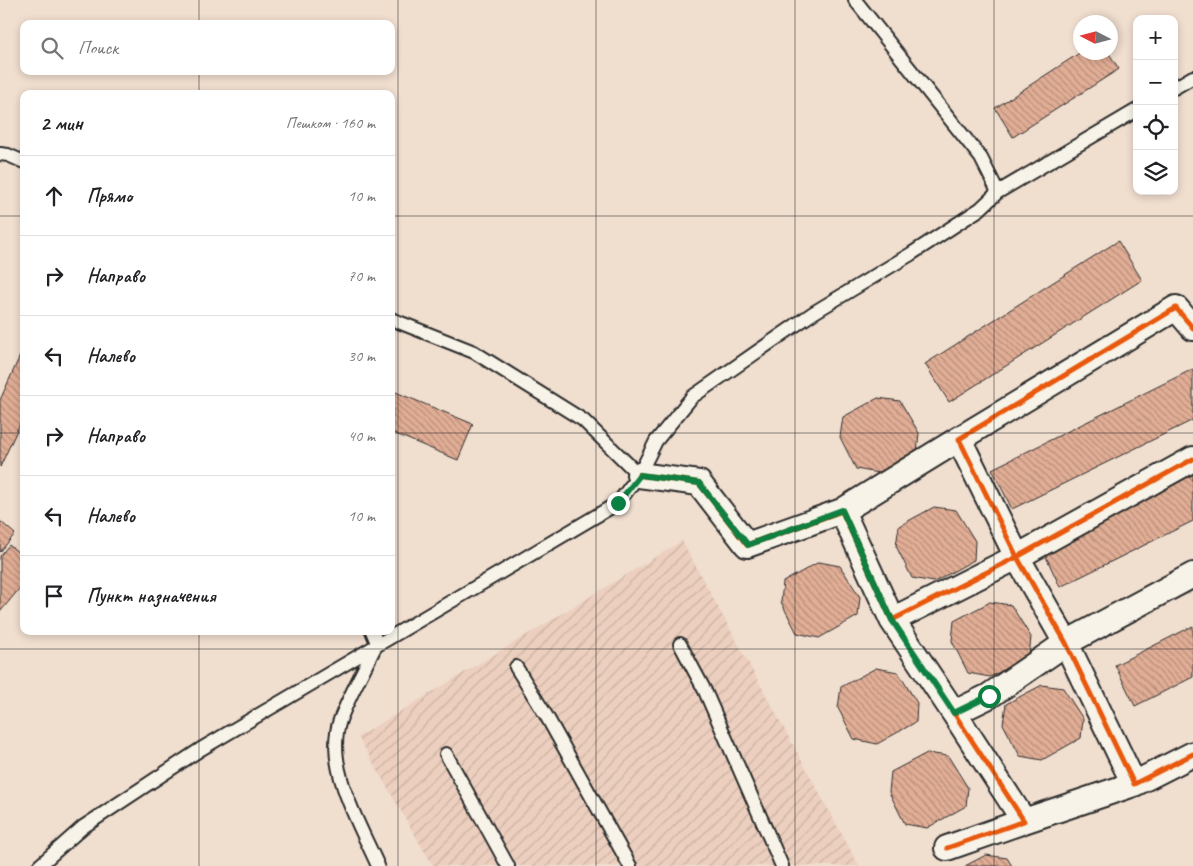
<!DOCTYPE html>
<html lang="ru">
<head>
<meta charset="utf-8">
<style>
  body { margin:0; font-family:Caveat,sans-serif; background:#f2f2f2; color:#202124 }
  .controls { position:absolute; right:15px; top:15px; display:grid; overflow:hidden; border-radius:10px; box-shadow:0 2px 8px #0003 }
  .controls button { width:45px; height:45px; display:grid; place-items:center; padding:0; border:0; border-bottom:1px solid #e0e0e0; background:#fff; color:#202124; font:25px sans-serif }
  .compass { position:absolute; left:1073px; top:15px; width:45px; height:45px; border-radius:50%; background:#fff; box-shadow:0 2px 8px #0003; rotate:276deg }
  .stop { position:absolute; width:15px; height:15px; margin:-11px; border:4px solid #0b8043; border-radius:50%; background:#fff }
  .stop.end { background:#0b8043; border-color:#fff; box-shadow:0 1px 5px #0008 }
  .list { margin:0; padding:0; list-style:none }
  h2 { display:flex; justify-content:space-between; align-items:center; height:65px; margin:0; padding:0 20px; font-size:21px }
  h2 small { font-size:16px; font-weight:400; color:#757577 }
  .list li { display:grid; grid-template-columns:32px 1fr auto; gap:15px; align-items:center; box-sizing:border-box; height:80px; padding:0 20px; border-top:1px solid #e0e0e0 }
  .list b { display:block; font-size:19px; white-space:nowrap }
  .list em { font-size:16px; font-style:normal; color:#757577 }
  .icon { flex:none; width:28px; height:28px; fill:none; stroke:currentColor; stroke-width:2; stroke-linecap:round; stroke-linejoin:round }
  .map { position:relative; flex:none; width:1193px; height:866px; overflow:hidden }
  .search { position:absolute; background:#fff; box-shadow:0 2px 8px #0003; left:20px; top:20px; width:375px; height:55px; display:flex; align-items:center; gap:12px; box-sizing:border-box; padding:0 18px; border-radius:10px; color:#757577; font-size:19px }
  .panel { position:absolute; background:#fff; box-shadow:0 2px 8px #0003; left:20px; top:90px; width:375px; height:545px; border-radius:10px }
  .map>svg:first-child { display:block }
</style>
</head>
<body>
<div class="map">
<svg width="1193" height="866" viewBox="0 0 1193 866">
  <defs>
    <pattern id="industrial-furrows" width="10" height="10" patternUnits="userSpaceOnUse" patternTransform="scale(1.25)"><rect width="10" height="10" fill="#eccfbe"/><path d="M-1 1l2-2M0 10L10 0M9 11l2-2" fill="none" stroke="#cbb2a3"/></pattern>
    <pattern id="building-back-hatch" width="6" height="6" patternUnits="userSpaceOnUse" patternTransform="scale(1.25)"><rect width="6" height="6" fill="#e1ad95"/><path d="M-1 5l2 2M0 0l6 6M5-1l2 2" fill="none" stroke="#b78d7a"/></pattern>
  </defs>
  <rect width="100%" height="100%" fill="#f0decf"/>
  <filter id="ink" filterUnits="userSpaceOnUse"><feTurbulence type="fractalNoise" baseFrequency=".02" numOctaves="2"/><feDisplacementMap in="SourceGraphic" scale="10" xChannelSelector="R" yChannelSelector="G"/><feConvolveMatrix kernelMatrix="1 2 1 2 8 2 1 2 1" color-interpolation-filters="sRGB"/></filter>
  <g filter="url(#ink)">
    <path fill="url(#industrial-furrows)" d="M682,541L859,866H433L358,737Z"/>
    <path fill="url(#building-back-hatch)" stroke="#2b2b2b" d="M1081,52H1108L1119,69L1013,137L995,108Z
      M1118,241L1142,280L949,402L925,364Z
      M24,347V415L0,467V400Z
      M1193,369V420L1012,509L992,469Z
      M393,391L473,424L458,460L391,432Z
      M878,398L900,401L919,433L917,452L878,473L856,469L840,437L843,417Z
      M1193,470V521L1060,587L1041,546Z
      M934,507L956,510L975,541L974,560L934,582L912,578L896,546L899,526Z
      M0,521L15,534L0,552Z
      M9,545L24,557V583L0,612V556Z
      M819,562L840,566L860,597L858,616L819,638L797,633L781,602L783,582Z
      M990,602L1011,605L1031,637L1029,656L990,677L968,673L952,641L954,621Z
      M1193,626V677L1135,706L1115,665Z
      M876,668L898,672L917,703L916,722L877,744L854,739L838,708L841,687Z
      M1042,685L1063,688L1083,719L1081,738L1042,760L1020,756L1003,724L1006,704Z
      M927,753L948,756L968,788L966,806L927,828L905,824L889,792L891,772Z
      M986,855L1007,858L1012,866H965Z"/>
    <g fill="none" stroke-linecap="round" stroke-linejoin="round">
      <defs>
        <path id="service" d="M1174,88L1193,77
          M0,154L8,155L24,162
          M998,192L1137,110
          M391,319L474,352L583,420L639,475
          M372,631L377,643C365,668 350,694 340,720C324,766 360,825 378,866
          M680,644L705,691L782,866
          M516,667L547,717L630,866
          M446,754L508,866
          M39,866L83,827L201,749L618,503L639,475L656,441L692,397L813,313L911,254L980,209L998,192L981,158L855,0"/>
        <path id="minor" d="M1193,328L1176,308L959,439L1017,557L1066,643L1134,784L1193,754
          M639,475L699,483L747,545L842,511L892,620L1017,557L1193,459
          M842,511L959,439
          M892,620L954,713L989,696L1066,643L1193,575
          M1024,821L1134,784
          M947,848L1024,821L954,713"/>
      </defs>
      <use href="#service" stroke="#2b2b2b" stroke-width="16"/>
      <use href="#minor" stroke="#2b2b2b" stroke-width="28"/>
      <use href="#service" stroke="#f7f3e8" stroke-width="12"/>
      <use href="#minor" stroke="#f7f3e8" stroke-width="24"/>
      <defs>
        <path id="cycleway" d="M1193,328L1176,308L959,439L1017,557L1066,643L1134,784L1193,754
          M639,475L699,483L747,545L842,511L892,620L1017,557L1193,459
          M947,848L1024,821L954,713"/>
      </defs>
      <use href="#cycleway" stroke="#f7f3e8" stroke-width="8"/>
      <use href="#cycleway" stroke="#e8590c" stroke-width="5"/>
    </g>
  </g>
  <g fill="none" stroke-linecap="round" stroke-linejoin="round" filter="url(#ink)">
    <path stroke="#0b8043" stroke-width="6" d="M618,503L640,475L699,483L748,545L842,510L892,620L954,713L989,696"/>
  </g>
  <path fill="none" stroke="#2b2b2b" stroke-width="1" stroke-opacity="0.55" d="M199,0V24M398,0V866M596,0V866M795,0V866M994,0V866M199,71V94M0,216H24M391,216H1193M0,433H24M391,433H1193M199,631V866M0,649H1193"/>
</svg>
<div class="controls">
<button>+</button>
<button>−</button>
<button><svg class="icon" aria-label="locate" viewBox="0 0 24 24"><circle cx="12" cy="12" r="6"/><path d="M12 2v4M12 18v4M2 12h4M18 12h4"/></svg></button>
<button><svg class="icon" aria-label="layers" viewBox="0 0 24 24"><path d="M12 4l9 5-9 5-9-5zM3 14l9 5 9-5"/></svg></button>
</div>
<svg class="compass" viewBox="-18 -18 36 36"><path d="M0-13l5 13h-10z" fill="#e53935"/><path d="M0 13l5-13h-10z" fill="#757577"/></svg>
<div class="stop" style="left:989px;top:696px"></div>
<div class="stop end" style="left:618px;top:503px"></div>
<div class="search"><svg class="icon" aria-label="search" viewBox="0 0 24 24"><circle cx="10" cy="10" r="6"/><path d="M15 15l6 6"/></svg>Поиск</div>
<section class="panel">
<h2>2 мин<small>Пешком · 160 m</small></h2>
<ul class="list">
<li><svg class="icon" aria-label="ahead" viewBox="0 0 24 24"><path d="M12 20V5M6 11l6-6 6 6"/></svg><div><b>Прямо</b></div><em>10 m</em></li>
<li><svg class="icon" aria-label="right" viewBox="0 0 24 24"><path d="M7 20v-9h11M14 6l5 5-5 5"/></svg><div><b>Направо</b></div><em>70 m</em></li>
<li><svg class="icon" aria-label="left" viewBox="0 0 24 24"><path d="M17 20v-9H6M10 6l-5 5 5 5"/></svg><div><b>Налево</b></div><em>30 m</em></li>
<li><svg class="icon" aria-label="right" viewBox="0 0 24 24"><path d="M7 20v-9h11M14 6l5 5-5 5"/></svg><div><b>Направо</b></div><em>40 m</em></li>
<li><svg class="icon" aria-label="left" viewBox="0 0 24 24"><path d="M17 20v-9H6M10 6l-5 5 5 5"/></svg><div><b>Налево</b></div><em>10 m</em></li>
<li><svg class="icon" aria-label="arrive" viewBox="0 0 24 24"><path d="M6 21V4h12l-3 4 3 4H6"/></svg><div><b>Пункт назначения</b></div></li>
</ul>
</section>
</div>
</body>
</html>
